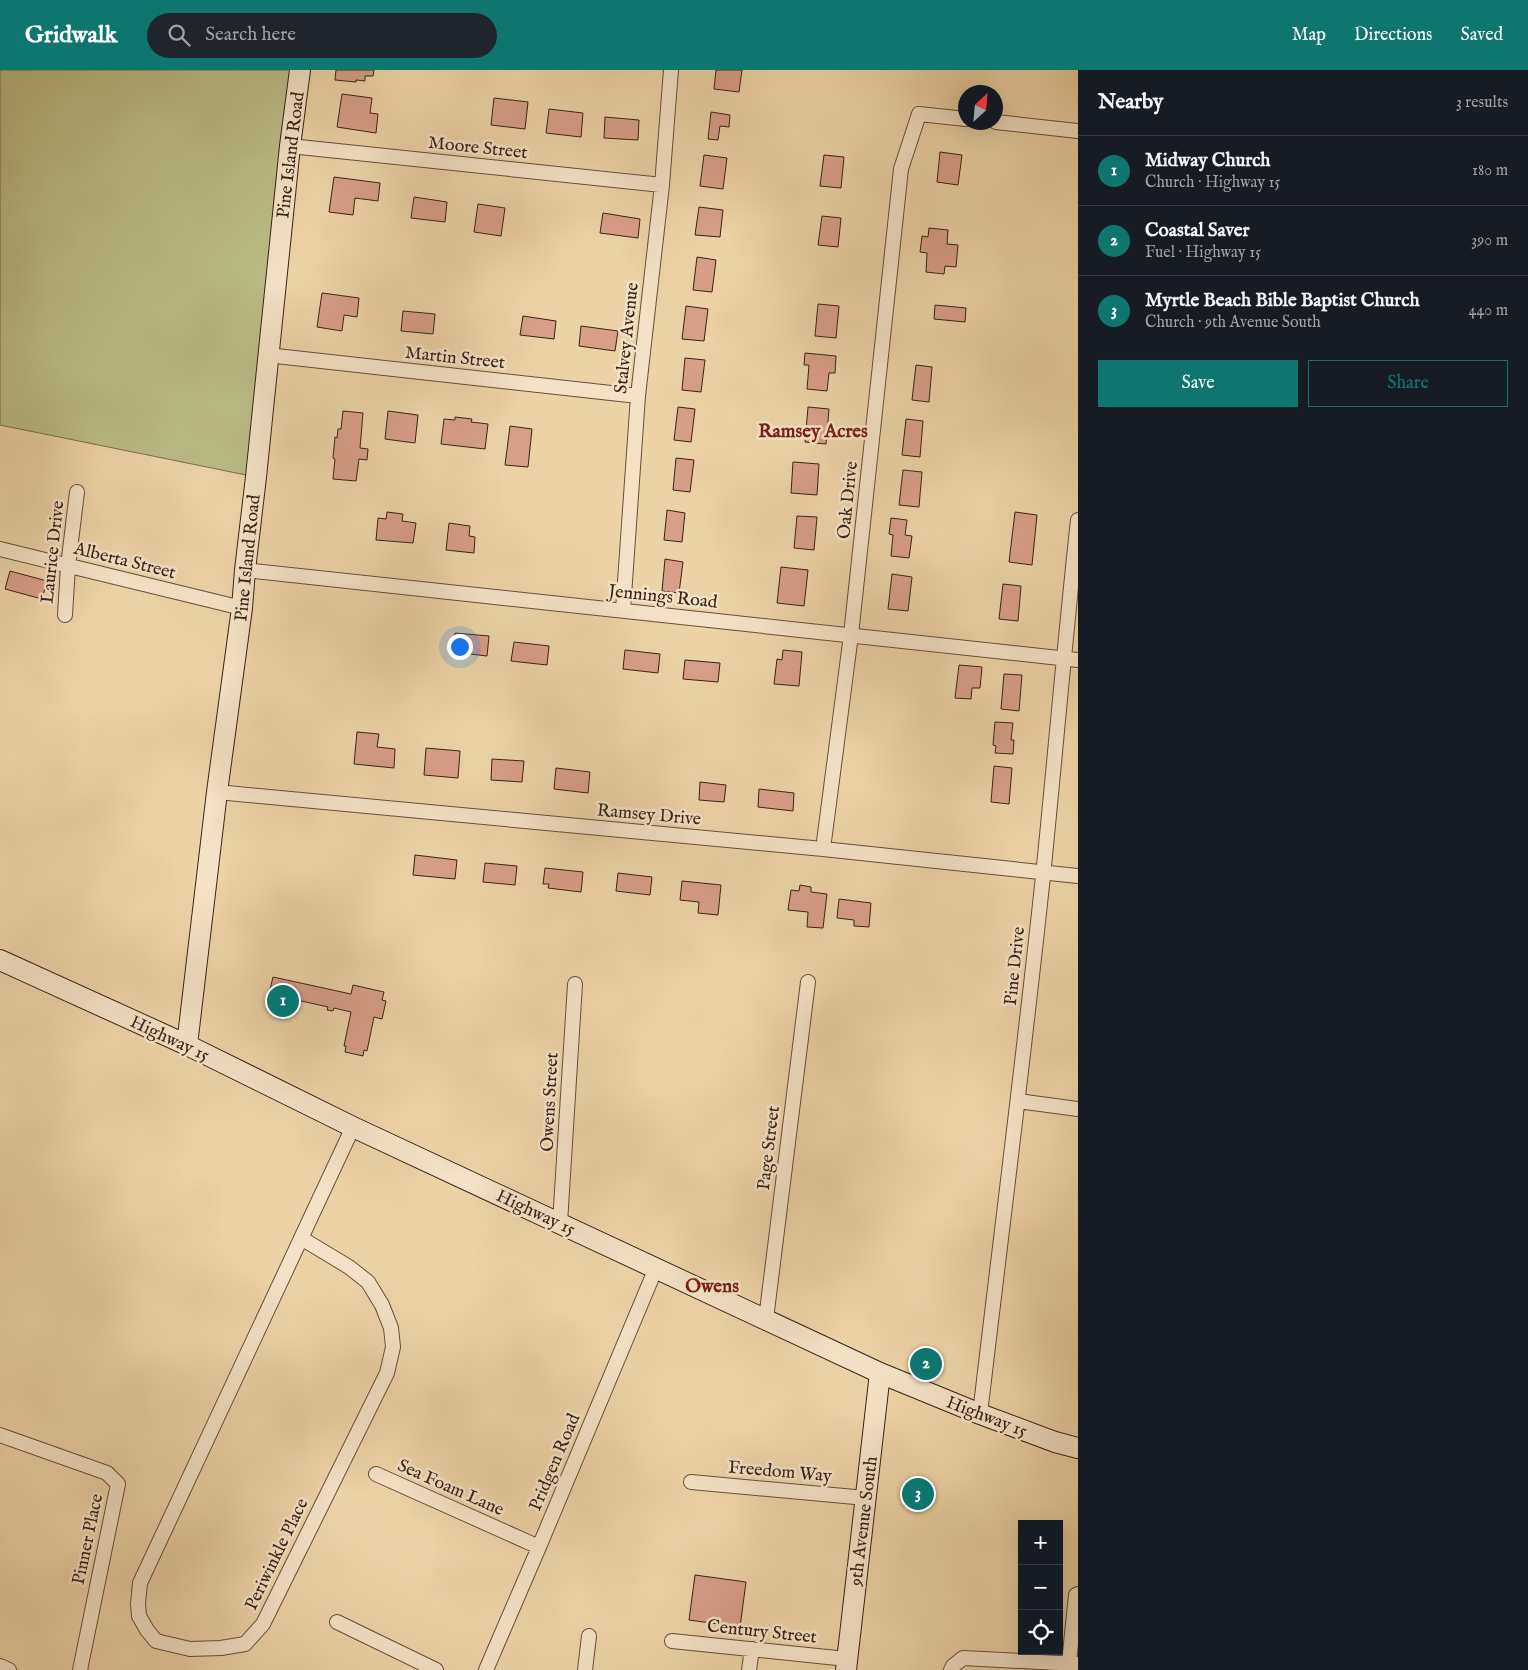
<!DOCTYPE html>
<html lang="en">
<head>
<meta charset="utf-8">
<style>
  body { margin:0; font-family:"IM FELL English",serif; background:#20242c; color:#f1f3f6 }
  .controls { position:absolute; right:15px; bottom:15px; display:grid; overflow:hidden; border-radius:0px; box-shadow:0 5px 20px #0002 }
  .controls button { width:45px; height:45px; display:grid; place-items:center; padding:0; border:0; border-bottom:1px solid #363941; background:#171b24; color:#f1f3f6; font:25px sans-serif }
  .compass { position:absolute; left:958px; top:15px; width:45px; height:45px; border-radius:50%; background:#171b24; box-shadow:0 5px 20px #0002; rotate:26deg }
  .you { position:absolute; left:459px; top:576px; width:18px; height:18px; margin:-12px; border:4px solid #fff; border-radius:50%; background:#1a73e8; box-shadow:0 0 0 8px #1a73e833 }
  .badge { display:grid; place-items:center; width:32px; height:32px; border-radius:50%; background:#0f766e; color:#fff; font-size:16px; font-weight:700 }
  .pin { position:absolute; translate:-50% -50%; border:2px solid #fff; box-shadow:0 1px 5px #0006 }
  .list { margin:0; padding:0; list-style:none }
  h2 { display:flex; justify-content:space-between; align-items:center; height:65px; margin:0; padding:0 20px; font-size:21px }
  h2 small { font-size:16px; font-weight:400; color:#9ea1a6 }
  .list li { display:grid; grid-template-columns:32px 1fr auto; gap:15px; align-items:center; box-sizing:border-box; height:70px; padding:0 20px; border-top:1px solid #363941 }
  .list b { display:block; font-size:19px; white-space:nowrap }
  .list p { margin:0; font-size:16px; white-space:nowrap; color:#9ea1a6 }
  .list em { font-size:16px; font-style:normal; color:#9ea1a6 }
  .actions { display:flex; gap:10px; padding:15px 20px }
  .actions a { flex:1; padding:11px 0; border:1px solid #0f766e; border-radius:0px; text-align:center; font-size:18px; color:#0f766e }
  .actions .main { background:#0f766e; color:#fff }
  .icon { flex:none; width:28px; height:28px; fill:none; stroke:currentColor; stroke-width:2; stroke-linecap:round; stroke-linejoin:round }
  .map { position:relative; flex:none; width:1078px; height:1600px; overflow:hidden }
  header { display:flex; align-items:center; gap:30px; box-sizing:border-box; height:70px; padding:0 25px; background:#0f766e; color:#fff }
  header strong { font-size:24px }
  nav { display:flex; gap:28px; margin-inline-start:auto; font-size:18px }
  .search { width:350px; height:45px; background:#20242c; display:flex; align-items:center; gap:12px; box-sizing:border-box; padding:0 18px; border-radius:28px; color:#9ea1a6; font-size:19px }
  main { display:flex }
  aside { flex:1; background:#171b24 }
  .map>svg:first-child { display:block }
</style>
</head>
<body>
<header>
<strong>Gridwalk</strong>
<div class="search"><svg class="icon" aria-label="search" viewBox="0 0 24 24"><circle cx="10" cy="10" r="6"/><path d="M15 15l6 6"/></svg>Search here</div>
<nav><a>Map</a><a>Directions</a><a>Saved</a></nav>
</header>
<main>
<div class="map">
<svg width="1078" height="1600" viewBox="0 0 1078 1600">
  <rect width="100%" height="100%" fill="#ecd3a6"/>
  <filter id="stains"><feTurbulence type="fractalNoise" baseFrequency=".004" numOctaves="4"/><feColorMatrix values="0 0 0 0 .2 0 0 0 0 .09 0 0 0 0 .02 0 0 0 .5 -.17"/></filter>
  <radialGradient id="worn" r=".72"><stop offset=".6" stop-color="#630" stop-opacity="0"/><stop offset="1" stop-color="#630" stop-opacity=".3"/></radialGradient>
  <path fill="#babc85" stroke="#78704d" d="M0,0H300L256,407L0,355Z"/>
  <path fill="#d89f87" stroke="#362415" d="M336,0H374L373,6H365V11L356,10V12L335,10Z
    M716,0H742L739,22L714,19Z
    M342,24L372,28L370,43L378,44L376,63L337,57Z
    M494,28L528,32L525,59L491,55Z
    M549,39L583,43L581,67L546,63Z
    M711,42L730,45L729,57L720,56L718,70L708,69Z
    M605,47L639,50L638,70L604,68Z
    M940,82L962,85L958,115L937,112Z
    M704,85L727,88L723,119L700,116Z
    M824,85L844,87L841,118L820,116Z
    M334,107L380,113L378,131L355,128L353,145L329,142Z
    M414,127L447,132L445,152L411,148Z
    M478,134L505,138L501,166L474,162Z
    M699,137L723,140L720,167L695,165Z
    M603,143L640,149L638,168L600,163Z
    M822,146L841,148L838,177L818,175Z
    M929,158L948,160L947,174L958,175L956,197L945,196L944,204L926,202L927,183L920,182L922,166L928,167Z
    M697,187L716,190L712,222L693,220Z
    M322,223L359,228L357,247L344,245L342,261L317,257Z
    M818,234L839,236L836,268L815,266Z
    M935,235L966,238L965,252L934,249Z
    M686,236L708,239L704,271L682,269Z
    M403,241L435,244L433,264L401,261Z
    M523,246L556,251L554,269L520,265Z
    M581,256L618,261L615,281L579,276Z
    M805,283L836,286L835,303H829L827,321L807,319L809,295H804Z
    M685,288L705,290L701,322L682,320Z
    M916,295L932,297L929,332L912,330Z
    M678,337L695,339L691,372L674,370Z
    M808,337L829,339L826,374L805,372Z
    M343,341L363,343L360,378L368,379L367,390L359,389L356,411L333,409L335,389L333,388L335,367L337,368L338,359H341Z
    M388,341L418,345L415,373L385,369Z
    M455,347L472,349L471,352L488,354L485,379L441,374L444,349L455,350Z
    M906,349L923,351L920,387L902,385Z
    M510,356L532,359L528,397L505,395Z
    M676,388L694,390L690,422L673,420Z
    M793,392L819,394L817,425L791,423Z
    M903,400L922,402L919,437L899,435Z
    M667,440L685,443L682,472L664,470Z
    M387,442L403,444L402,451L416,453L413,473L376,470L378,448L386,449Z
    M1015,442L1037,445L1032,495L1009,492Z
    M797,446L817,447L814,480L794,478Z
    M891,448L907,450L905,465L912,466L909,488L891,486L893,465L889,464Z
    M449,453L470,456L469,466L475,467L474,483L446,480Z
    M665,489L683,492L679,523L662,521Z
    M781,497L808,500L804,536L777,533Z
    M10,501L47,511L42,529L5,519Z
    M892,504L912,507L908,541L888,539Z
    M1003,514L1021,516L1018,551L999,549Z
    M455,563L489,566L487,586L453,582Z
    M514,572L549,576L547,595L511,591Z
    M625,580L660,584L658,603L623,599Z
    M783,580L802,582L799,616L774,614L777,589L782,590Z
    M685,590L720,593L718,612L683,609Z
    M959,595L982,597L980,618H972L971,629L955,628Z
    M1004,604L1022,605L1019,641L1001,639Z
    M995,652L1013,653L1011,670H1014L1013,684L995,683L996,676L993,675Z
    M357,662L379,664L377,677L395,679L394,698L354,694Z
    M426,678L460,681L458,708L424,705Z
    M492,689L524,691L522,712L491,710Z
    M994,696L1012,698L1009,734L991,732Z
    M556,698L590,702L588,723L554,719Z
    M700,712L726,715L724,732L699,730Z
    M759,719L794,723L793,741L758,737Z
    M415,785L457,790L455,809L413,805Z
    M485,793L517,796L515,815L483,812Z
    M545,798L583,802L581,822L548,818L549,814H543Z
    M618,803L652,807L650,825L616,821Z
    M682,811L721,815L718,845L698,843L699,832L680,830Z
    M800,815L811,817V822L827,824L823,858L807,857L808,842L788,840L791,820L799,821Z
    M839,829L871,833L869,857L854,856V850L837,848Z
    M273,907L351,924L353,915L384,922L382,930L386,931L382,949L374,947L367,981L364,980L363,986L345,982L346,976H344L351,942L334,938L333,941L327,940L328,937L297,930L296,933L291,932L292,929L269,924Z
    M695,1505L746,1512L740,1557L689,1550Z"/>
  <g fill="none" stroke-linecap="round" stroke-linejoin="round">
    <defs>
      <path id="street" d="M996,52L1078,61
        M290,76L662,115
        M267,285L638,326
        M0,479L242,538
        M245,500L1078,590
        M623,540L638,326L662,115L671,0
        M65,545L68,496L77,422
        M217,722L823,779L1078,806
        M823,779L851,565L901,99L919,44L966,49
        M1018,1031L1078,1039
        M560,1153L575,914
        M301,1168L349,1197L368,1212L382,1235L391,1258L393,1277L387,1303L263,1554L245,1574L221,1578L190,1579L156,1571L147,1560L139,1546L138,1534L140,1513L353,1057
        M766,1249L808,912
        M980,1344C1001,1165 1024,986 1043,806C1055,687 1065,569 1078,450
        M0,1365L107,1403L118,1414L80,1600
        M376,1404L539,1477
        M691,1412L866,1428
        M337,1552L436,1600
        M672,1571L847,1589
        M1069,1593L1076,1525L1078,1524
        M0,1596L9,1600
        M486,1600L539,1477L656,1198
        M585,1600L589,1566
        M749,1600L752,1579
        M951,1600L953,1596L963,1588L1078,1594"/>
      <path id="secondary" d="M0,890L187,975L353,1057L880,1303L980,1344L1055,1372L1078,1378
        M187,975L217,722L242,538L245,500L256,407L290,76L300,0
        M846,1600L880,1303"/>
    </defs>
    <use href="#street" stroke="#645039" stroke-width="16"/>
    <use href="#secondary" stroke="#362415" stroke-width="22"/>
    <use href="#street" stroke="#f3e2c5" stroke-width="14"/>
    <use href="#secondary" stroke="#f3e2c5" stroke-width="20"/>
  </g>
  <g text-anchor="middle" stroke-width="5" stroke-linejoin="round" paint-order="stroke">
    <g font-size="18" fill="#362415" stroke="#f3e2c5">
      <text transform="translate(478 77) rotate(6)" y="6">Moore Street</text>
      <text transform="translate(290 85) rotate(-83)" y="6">Pine Island Road</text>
      <text transform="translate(626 268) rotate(-84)" y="6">Stalvey Avenue</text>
      <text transform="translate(455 287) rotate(6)" y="6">Martin Street</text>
      <text transform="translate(847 430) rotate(-84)" y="6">Oak Drive</text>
      <text transform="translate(52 482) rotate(-84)" y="6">Laurice Drive</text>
      <text transform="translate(247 488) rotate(-84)" y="6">Pine Island Road</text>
      <text transform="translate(125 490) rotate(14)" y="6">Alberta Street</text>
      <text transform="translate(663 526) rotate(6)" y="6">Jennings Road</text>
      <text transform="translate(649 744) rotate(5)" y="6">Ramsey Drive</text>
      <text transform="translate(1014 896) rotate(-84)" y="6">Pine Drive</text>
      <text transform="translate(170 968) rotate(25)" y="6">Highway 15</text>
      <text transform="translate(549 1032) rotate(-87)" y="6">Owens Street</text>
      <text transform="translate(768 1078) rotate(-83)" y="6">Page Street</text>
      <text transform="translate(536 1142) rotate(25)" y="6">Highway 15</text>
      <text transform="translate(987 1346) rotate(21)" y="6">Highway 15</text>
      <text transform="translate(554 1392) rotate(-67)" y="6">Pridgen Road</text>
      <text transform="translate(780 1401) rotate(5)" y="6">Freedom Way</text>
      <text transform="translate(451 1417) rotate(24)" y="6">Sea Foam Lane</text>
      <text transform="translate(863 1451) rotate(-83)" y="6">9th Avenue South</text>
      <text transform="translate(87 1469) rotate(-78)" y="6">Pinner Place</text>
      <text transform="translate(276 1484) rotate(-64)" y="6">Periwinkle Place</text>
      <text transform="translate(762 1561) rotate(6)" y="6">Century Street</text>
    </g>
    <g font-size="19" font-weight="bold" fill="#7a1f14" stroke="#f3e2c5">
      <text x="813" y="367">Ramsey Acres</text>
      <text x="712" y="1222">Owens</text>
    </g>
  </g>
  <rect width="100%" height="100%" filter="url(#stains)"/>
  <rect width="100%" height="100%" fill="url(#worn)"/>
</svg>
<div class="controls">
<button>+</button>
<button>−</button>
<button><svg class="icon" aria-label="locate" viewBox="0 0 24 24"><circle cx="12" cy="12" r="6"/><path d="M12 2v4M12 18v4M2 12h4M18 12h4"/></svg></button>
</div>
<svg class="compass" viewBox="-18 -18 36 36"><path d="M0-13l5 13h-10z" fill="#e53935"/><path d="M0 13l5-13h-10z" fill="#9ea1a6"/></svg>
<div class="you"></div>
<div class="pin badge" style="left:283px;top:931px">1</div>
<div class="pin badge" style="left:926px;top:1294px">2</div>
<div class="pin badge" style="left:918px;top:1424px">3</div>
</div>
<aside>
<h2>Nearby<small>3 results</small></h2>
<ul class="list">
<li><span class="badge">1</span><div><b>Midway Church</b><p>Church · Highway 15</p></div><em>180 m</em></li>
<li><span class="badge">2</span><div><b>Coastal Saver</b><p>Fuel · Highway 15</p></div><em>390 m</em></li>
<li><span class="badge">3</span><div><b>Myrtle Beach Bible Baptist Church</b><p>Church · 9th Avenue South</p></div><em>440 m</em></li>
</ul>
<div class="actions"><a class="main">Save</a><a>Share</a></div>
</aside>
</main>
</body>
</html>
